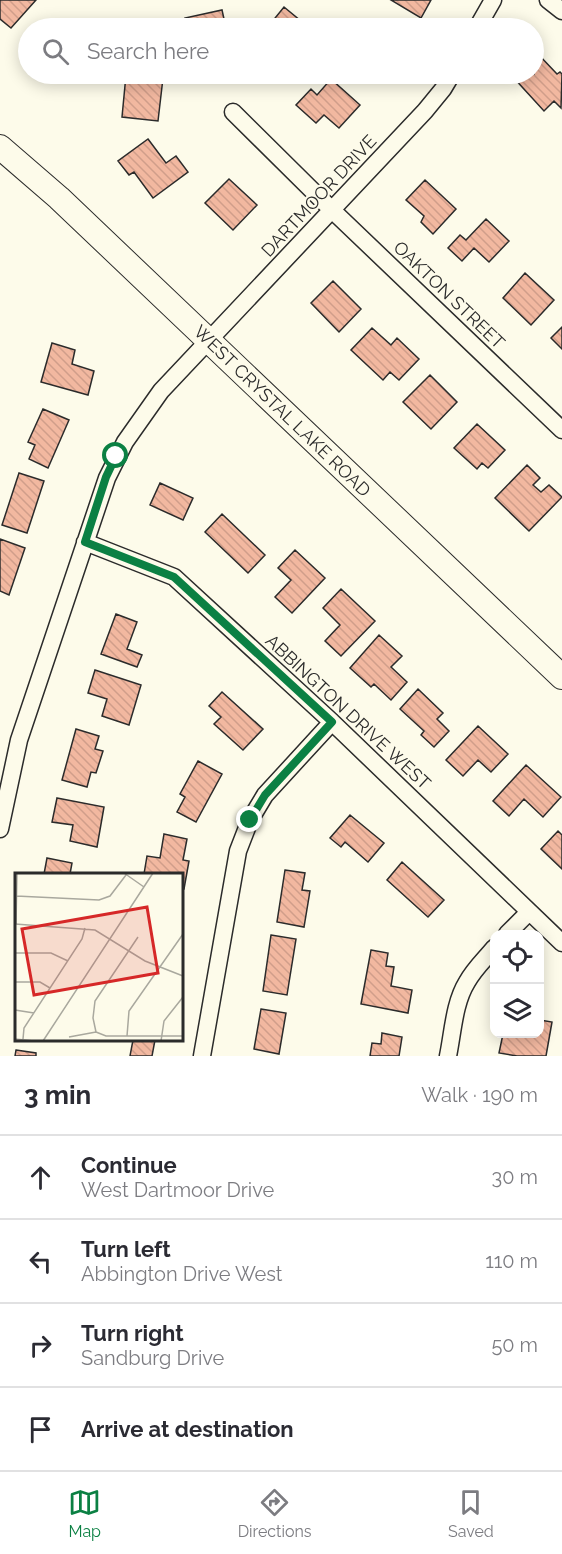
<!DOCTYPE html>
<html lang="en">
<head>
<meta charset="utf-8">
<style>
  body { margin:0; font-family:Raleway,sans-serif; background:#f7f7f7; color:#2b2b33 }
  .controls { position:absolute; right:18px; bottom:18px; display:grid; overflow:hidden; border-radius:12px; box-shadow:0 3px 15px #0003 }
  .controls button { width:54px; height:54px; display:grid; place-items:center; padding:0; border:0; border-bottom:2px solid #e1e1e2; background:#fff; color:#2b2b33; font:30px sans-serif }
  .stop { position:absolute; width:18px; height:18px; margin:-14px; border:4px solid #0b8043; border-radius:50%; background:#fff }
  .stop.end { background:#0b8043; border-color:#fff; box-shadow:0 2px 6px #0008 }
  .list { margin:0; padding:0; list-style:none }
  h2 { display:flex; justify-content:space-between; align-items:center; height:78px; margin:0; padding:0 24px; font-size:26px }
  h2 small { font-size:20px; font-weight:400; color:#7c7c81 }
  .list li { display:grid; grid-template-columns:39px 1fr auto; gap:18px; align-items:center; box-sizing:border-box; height:84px; padding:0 24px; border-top:2px solid #e1e1e2 }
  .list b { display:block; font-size:22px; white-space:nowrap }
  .list p { margin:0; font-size:20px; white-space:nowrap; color:#7c7c81 }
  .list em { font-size:20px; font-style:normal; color:#7c7c81 }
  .icon { flex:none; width:33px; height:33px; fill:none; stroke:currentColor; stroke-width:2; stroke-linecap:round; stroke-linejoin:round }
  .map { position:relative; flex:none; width:562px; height:1056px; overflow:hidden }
  .search { position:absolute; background:#fff; box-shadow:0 3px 15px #0003; left:18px; right:18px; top:18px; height:66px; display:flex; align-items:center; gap:15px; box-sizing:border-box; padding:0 21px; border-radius:33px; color:#7c7c81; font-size:22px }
  .sheet { height:414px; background:#fff }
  nav { display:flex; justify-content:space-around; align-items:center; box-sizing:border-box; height:84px; border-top:2px solid #e1e1e2; background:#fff; font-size:16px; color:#7c7c81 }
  nav a { display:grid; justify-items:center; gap:3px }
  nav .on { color:#0b8043 }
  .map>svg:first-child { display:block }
</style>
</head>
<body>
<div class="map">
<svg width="562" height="1056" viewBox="0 0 562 1056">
  <defs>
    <pattern id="building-back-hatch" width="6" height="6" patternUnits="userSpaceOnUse" patternTransform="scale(1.5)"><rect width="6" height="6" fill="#f2b8a0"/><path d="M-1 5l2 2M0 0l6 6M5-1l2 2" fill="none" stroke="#d09e8a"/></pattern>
  </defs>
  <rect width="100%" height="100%" fill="#fdfbea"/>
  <path fill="url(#building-back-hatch)" stroke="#2b2b2b" stroke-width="1.5" d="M0,0H36L11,28L0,19Z
    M391,0H431L421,18Z
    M284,7L307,26L304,28H267Z
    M222,10L226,28H188L185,18Z
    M538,54L557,74L560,72L562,74L561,108L554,101L544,111L513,77L517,74H534V58Z
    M126,75L163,78L158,121L122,117Z
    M331,79L360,105L339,128L324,115L316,123L296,105L311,89L317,95Z
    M148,139L166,163L176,156L188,172L153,198L134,172L129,175L118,161Z
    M229,179L257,205L233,230L205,203Z
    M425,180L456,209L433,234L421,222L424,216L406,200Z
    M486,219L509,241L489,262L474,248L462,261L448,248L460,235L466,240Z
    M525,273L554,300L531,325L503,298Z
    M333,281L361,309L339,332L311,303Z
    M562,327V349L551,338Z
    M372,328L391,345L397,338L419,359L399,380L390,372L383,380L351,350Z
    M52,343L75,350L72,364L94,371L88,395L41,382Z
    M430,375L457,402L431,429L403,402Z
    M43,409L69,420L48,468L29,459L35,445L28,442Z
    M477,424L505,450L488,468L482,463L477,469L454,448Z
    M527,465L540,478L533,485L541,492L549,485L562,497L529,531L495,498Z
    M19,473L44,481L27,533L2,525Z
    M160,483L193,498L183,520L150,505Z
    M222,514L265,555L248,573L205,532Z
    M0,539L25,548L9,595L0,591Z
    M295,550L325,578L292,613L275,597L291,580L278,568Z
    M341,589L375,621L341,656L325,641L340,625L323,608Z
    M116,614L137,622L127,649L142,655L137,667L101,654Z
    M379,635L402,656L391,667L407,682L391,700L374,684L371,687L350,668Z
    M95,670L141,685L129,725L102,716L107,699L88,693Z
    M418,689L443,713L437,719L449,731L434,747L421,735L424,731L400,709Z
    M222,692L263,729L243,750L214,724L221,717L209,706Z
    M478,726L508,754L491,772L478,760L463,776L446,760Z
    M76,729L99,736L95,749L103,751L96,773L91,772L87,787L62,780Z
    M198,761L222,774L196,822L177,812L185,797L180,794Z
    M526,765L561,797L543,817L524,799L509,816L493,801Z
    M57,798L104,807L97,847L70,841L73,825L52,822Z
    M350,815L384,843L368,862L345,842L341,847L330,838Z
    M558,831L562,835V869L541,849Z
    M164,834L187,839L183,860L189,861L184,889H182V874H144L147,856L160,858Z
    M47,858L72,863L70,874H44Z
    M402,862L444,900L428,917L387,880Z
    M285,870L305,873L302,890L310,891L304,927L277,922Z
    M271,935L296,939L287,995L263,991Z
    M371,950L388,953L386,966L394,967L391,986L412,990L408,1013L361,1004Z
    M261,1009L286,1013L279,1054L254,1049Z
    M540,1020L552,1022L546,1056H517L499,1053L503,1034H540Z
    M382,1033L402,1037L399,1056H370L372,1043L381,1044Z
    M133,1040H155L152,1056H130Z
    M16,1050L36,1053V1056H15Z"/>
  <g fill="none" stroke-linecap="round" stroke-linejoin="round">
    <defs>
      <path id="street" d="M548,0L562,11
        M477,28L493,0
        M233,112L332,210L562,430
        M85,542L174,577L332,722L562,943
        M0,829L19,740L107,478L125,442L161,391L425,111L443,89L452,74
        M507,934L529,912
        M202,1056L238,851L250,820L265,795L332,722
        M448,1056C453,1032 454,1003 467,982C474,969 485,959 494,948"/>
      <path id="secondary" d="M0,147L59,198L562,677"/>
    </defs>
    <use href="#street" stroke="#2b2b2b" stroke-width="19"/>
    <use href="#secondary" stroke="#2b2b2b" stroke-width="26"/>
    <use href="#street" stroke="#fdfbea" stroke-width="16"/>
    <use href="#secondary" stroke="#fdfbea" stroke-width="24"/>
  </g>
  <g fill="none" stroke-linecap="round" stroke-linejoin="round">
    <path stroke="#0b8043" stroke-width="8" d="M116,456L106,477L85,542L174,577L332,722L265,795L250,820"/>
  </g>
  <g text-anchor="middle" stroke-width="4.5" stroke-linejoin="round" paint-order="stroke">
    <g font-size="18" fill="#2b2b2b" stroke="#fdfbea">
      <text transform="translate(319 196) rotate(-47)" y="6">DARTMOOR DRIVE</text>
      <text transform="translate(449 295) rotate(44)" y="6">OAKTON STREET</text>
      <text transform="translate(282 411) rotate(44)" y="6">WEST CRYSTAL LAKE ROAD</text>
      <text transform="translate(348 712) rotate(43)" y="6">ABBINGTON DRIVE WEST</text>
    </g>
  </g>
  <g transform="translate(15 873)">
    <rect width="168" height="168" fill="#fdfbea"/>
    <path fill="none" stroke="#a9a89e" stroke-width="1.5" d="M109,0L129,14M1,23L84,27L95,23L111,2M0,51L80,57L130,88L168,103M1,51L2,0M0,80H36L53,88M0,109H25L35,115M0,137L19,140M81,159L78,145L80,128L123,64M81,159L91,163H168M112,163L114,138L168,61M54,164L81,159M0,166L19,168M8,166L9,155L67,66L70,55M28,168L138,0M146,168L149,148L168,124"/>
    <path fill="#d62828" fill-opacity="0.15" stroke="#d62828" stroke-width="3" d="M132,34L143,100L19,122L7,56Z"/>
    <rect width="168" height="168" fill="none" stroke="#2b2b2b" stroke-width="3"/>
  </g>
</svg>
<div class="controls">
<button><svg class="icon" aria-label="locate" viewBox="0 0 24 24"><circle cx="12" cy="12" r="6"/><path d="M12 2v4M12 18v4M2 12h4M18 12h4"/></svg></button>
<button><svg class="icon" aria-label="layers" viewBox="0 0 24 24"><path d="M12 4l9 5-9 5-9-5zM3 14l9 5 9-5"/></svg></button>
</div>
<div class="stop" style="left:116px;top:456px"></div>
<div class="stop end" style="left:250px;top:820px"></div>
<div class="search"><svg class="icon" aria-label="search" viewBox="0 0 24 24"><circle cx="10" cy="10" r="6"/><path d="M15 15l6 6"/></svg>Search here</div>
</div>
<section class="sheet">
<h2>3 min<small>Walk · 190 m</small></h2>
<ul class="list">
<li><svg class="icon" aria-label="ahead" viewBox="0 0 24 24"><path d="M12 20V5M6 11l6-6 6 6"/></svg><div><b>Continue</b><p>West Dartmoor Drive</p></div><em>30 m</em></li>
<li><svg class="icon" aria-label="left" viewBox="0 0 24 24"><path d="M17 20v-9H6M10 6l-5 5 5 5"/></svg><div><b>Turn left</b><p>Abbington Drive West</p></div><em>110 m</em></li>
<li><svg class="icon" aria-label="right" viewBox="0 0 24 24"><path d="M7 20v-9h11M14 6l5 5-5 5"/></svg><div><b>Turn right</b><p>Sandburg Drive</p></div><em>50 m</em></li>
<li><svg class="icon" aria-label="arrive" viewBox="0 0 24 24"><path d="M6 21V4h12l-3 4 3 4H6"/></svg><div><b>Arrive at destination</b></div></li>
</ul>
</section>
<nav>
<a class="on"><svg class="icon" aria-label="map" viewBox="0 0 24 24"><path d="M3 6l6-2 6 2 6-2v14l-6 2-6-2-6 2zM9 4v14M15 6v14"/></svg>Map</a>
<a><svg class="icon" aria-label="directions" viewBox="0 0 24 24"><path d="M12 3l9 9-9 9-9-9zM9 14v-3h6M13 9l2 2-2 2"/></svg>Directions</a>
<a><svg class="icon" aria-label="saved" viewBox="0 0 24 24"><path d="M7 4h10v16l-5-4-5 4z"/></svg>Saved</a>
</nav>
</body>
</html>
